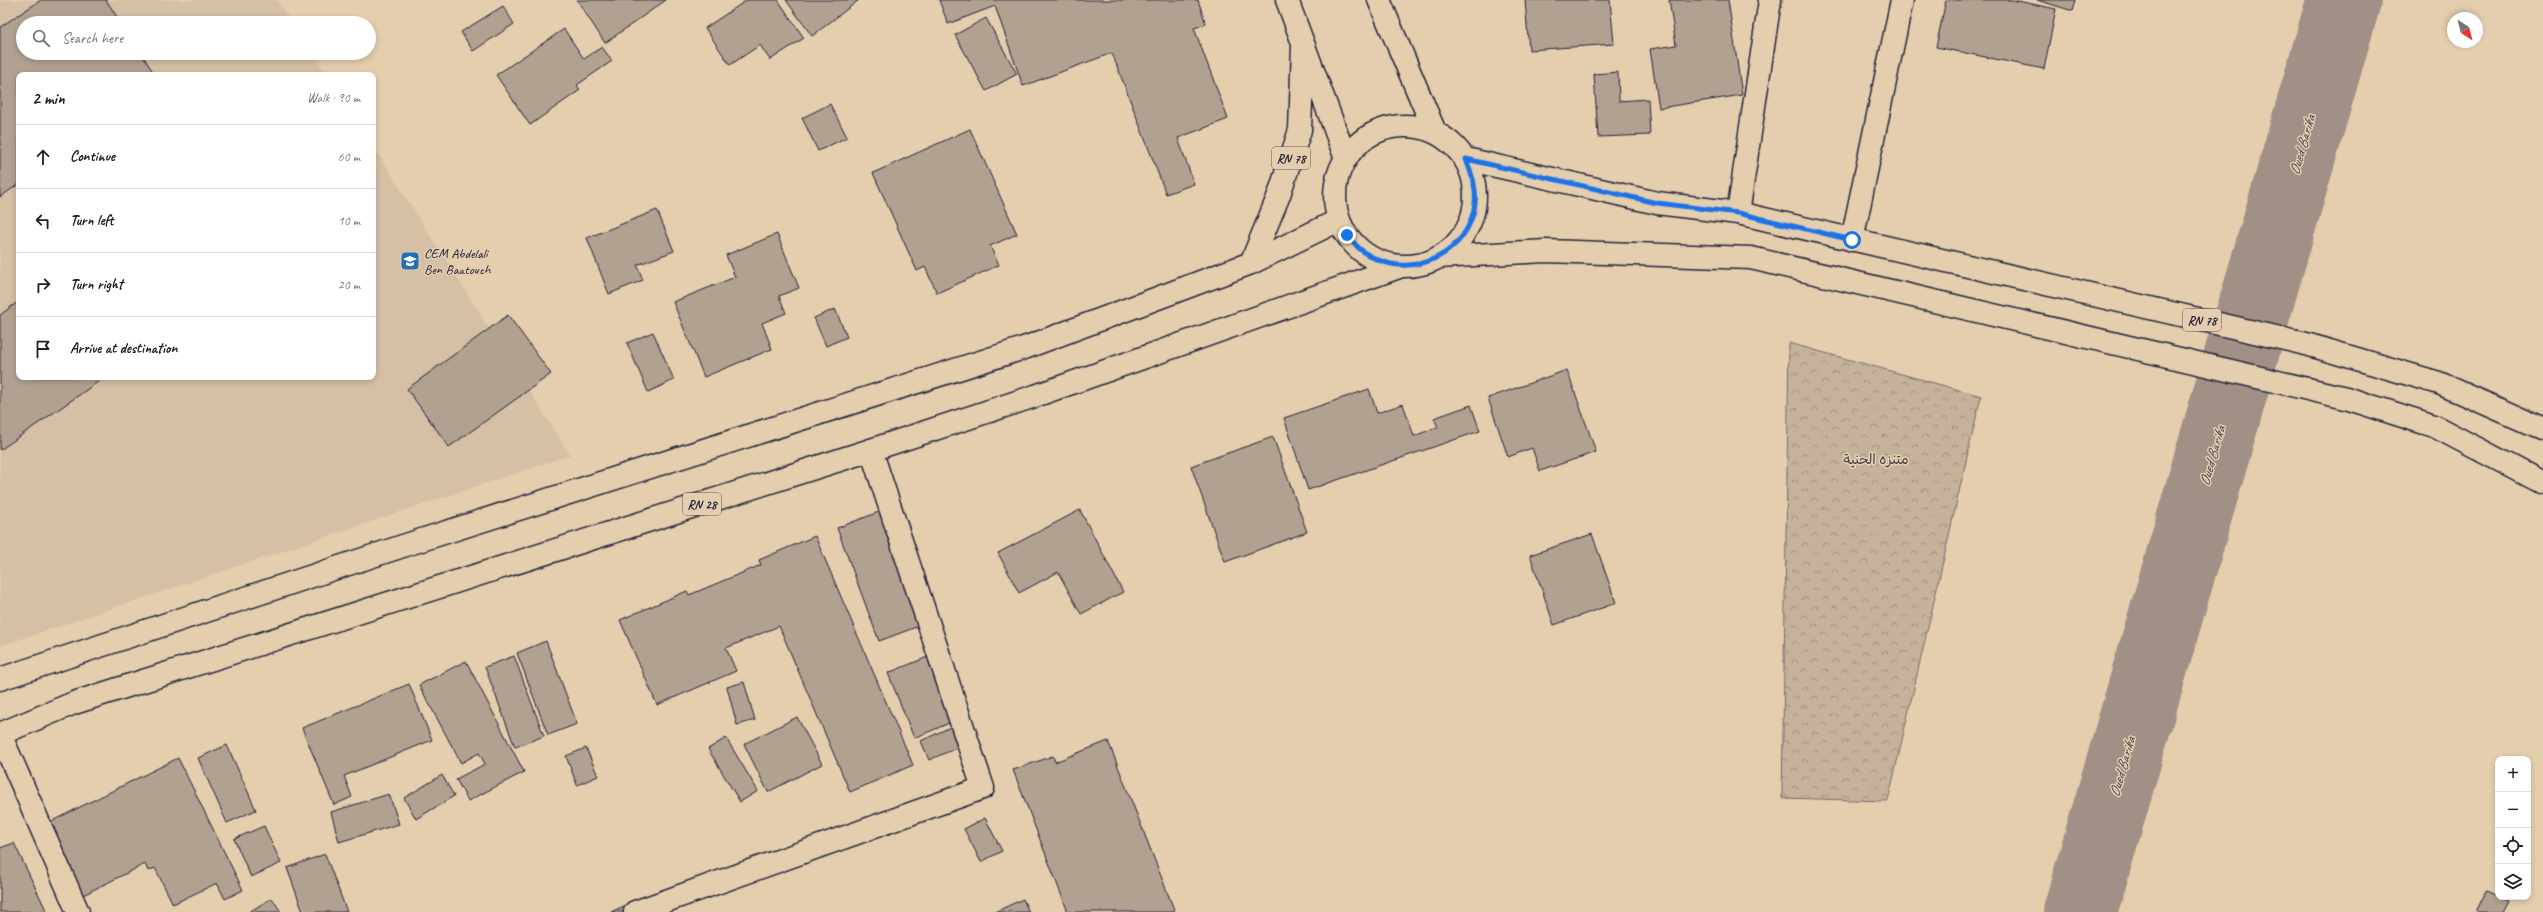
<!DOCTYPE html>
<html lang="en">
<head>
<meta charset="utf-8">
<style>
  body { margin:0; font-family:Caveat,"Playpen Sans Arabic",sans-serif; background:#f2f2f2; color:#202124 }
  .controls { position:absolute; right:12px; bottom:12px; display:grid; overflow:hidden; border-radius:8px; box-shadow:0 2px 6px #0003 }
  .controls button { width:36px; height:36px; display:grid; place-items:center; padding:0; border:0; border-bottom:1px solid #e0e0e0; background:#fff; color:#202124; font:20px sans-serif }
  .compass { position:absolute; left:2447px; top:12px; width:36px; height:36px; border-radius:50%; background:#fff; box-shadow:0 2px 6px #0003; rotate:144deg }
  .stop { position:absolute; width:12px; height:12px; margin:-9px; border:3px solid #1a73e8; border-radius:50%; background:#fff }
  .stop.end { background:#1a73e8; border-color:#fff; box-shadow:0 1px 4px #0008 }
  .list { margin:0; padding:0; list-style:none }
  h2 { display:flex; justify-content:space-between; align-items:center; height:52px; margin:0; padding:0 16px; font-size:17px }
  h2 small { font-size:13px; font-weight:400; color:#757577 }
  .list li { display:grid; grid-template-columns:26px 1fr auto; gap:12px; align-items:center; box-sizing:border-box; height:64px; padding:0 16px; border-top:1px solid #e0e0e0 }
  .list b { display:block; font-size:15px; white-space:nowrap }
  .list em { font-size:13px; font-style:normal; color:#757577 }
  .icon { flex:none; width:22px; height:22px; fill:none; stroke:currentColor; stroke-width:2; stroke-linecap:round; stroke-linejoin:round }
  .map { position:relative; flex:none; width:2543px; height:912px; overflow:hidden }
  .search { position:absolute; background:#fff; box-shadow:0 2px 6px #0003; left:16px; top:16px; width:360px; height:44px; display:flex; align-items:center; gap:10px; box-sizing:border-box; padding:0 14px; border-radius:22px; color:#757577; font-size:15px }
  .panel { position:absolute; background:#fff; box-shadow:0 2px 6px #0003; left:16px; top:72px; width:360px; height:308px; border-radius:8px }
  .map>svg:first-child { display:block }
</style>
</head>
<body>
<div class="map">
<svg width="2543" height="912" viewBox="0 0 2543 912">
  <defs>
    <pattern id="forest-crowns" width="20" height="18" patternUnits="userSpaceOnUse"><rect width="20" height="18" fill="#c5b29b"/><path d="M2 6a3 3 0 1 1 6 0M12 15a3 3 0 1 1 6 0" fill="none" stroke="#a09080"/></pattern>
  </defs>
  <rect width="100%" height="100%" fill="#e4ceae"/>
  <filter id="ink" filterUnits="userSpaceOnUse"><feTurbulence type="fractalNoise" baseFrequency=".025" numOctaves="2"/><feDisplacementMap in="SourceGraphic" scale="8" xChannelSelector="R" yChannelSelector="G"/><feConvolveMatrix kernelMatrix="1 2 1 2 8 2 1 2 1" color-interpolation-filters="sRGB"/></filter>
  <g filter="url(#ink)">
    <path fill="#d5c0a5" d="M0,0H277L292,23H23V53H312L327,75H19V377H373V146L570,455L0,646Z"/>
    <path fill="url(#forest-crowns)" stroke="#746a6b" d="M1789,343L1981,396L1888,801L1782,798Z"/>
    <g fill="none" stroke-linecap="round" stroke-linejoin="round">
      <path stroke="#a09086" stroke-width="74" d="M2080,912L2344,0"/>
    </g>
    <path fill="#b1a190" stroke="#22223b" d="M41,0H106L121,23H23V53H141L155,75H19V184L0,197V27Z
      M577,0H666L605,43Z
      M747,0H778L804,38L770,60L760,45L730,65L705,28Z
      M786,0H859L812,36Z
      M939,0H1198L1206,24L1194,28L1228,119L1178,138L1194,184L1166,194L1112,53L1023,86L995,6L948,24Z
      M1525,0H1610L1614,44L1529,50Z
      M1669,0H1728L1742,95L1659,108L1650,49L1676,45Z
      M1946,0H2013L2056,9L2044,69L1936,47Z
      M2037,0H2076L2073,11Z
      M503,6L514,24L473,51L461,32Z
      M986,18L1017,74L986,91L955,35Z
      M564,29L584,59L602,47L612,61L577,85L580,90L530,125L496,75Z
      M1618,72L1619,101L1648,99L1650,135L1598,137L1594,74Z
      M830,104L847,137L818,151L802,118Z
      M970,129L1017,234L990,246L999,265L937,293L925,267L917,271L873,173Z
      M657,210L674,251L637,265L643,280L609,294L587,238Z
      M777,234L799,288L779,296L786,313L762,323L772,349L704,377L673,302L735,277L726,255Z
      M19,301V377H105L0,450V315Z
      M835,309L847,337L826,346L814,318Z
      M508,315L551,374L449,447L407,389Z
      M653,332L674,380L648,392L627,343Z
      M1567,370L1596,452L1540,471L1532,448L1508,457L1488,398Z
      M1369,389L1377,413L1403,404L1414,436L1438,427L1434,418L1471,405L1480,431L1308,490L1284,418Z
      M1273,437L1307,532L1225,562L1191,466Z
      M884,510L927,623L879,641L837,528Z
      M1080,510L1123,592L1081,614L1058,572L1019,593L998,553Z
      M1592,534L1616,603L1554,625L1530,555Z
      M815,536L913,765L850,792L779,626L726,648L736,671L657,705L620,620L687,591L689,595L761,565L759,560Z
      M546,641L577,724L548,735L517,653Z
      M940,652L966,716L914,738L888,673Z
      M514,656L544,736L515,747L485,667Z
      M466,661L524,772L468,801L456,779L485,764L479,753L461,763L419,685Z
      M744,682L755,720L737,725L727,687Z
      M409,684L432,740L344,776L352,797L334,805L302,728Z
      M797,717L822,764L768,792L744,744Z
      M959,723L968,743L929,760L921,741Z
      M726,738L758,791L740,802L708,749Z
      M1108,741L1175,912H1068L1013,770L1053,756L1055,762Z
      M227,745L256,810L227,823L198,758Z
      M586,748L598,776L577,785L566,756Z
      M178,758L243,890L225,899L217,883L173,904L155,868L148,871L145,864L83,895L48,823Z
      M442,775L454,796L416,819L404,798Z
      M389,794L399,824L339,842L331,812Z
      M985,818L1002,851L981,862L964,829Z
      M264,826L281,863L251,877L234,839Z
      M14,843L47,912H0V848Z
      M325,854L347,912H303L287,868Z
      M2486,891L2508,900L2502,912H2476Z
      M272,898L281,912H249Z
      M641,898L647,912H611Z
      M1023,899L1029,912H995Z"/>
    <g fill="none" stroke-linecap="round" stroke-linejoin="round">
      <defs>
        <path id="minor" d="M1738,213L1770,0
          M1852,240L1902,0
          M0,734L78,912
          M635,912L983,788L871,450"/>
        <path id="primary" d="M1287,0L1346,159
          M1379,0L1435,132
          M1335 196a70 70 0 1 1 140 0a70 70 0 1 1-140 0Z
          M1466,159L1657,203L1738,213L2306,344L2439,383L2543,429
          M1439,257L1546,251L1751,258L2346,398L2434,426L2543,483
          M1251,263L1279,195L1300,130L1303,46
          M0,679L412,543L1027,347L1251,263L1339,220
          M0,734L74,703L871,450L1035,396L1402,266"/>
      </defs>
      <use href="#minor" stroke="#22223b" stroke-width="25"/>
      <use href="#primary" stroke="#22223b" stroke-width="25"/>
      <use href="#minor" stroke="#e4ceae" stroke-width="22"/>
      <use href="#primary" stroke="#e4ceae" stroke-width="22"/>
    </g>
  </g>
  <g fill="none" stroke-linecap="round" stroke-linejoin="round" filter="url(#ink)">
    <path stroke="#1a73e8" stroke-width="5" d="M1347,235C1354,243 1361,252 1372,257C1415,280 1470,252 1475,203C1477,187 1471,173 1466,159L1657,203L1738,213L1852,240"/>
  </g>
  <defs>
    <symbol id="school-square" viewBox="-11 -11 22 22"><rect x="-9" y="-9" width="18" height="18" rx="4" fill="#1f6fb2" stroke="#e4ceae"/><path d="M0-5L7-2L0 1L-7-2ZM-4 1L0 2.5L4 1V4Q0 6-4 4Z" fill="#fff"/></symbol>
  </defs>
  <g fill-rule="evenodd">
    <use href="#school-square" x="399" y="250" width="22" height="22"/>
  </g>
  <g text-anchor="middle" stroke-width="3" stroke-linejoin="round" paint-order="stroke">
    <g fill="#e4ceae" stroke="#5c565e" stroke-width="1">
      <rect x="1272" y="147" width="38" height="22" rx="3"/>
      <rect x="2183" y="309" width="38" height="22" rx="3"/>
      <rect x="683" y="493" width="38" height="22" rx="3"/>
    </g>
    <g font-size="13" font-weight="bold" fill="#22223b">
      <text x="1291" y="163">RN 78</text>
      <text x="2202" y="325">RN 78</text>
      <text x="702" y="509">RN 28</text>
    </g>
    <g font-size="14" fill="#22223b" stroke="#e4ceae" text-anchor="start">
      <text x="424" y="258">CEM Abdelali<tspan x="424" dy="16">Ben Baatouch</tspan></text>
    </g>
    <g font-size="14" fill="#433f4e" stroke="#e4ceae">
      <text x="1876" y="464">متنزه الحنية</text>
    </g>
    <g font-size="15" font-style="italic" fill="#423e4e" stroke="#e4ceae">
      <text transform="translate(2302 145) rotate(-74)" y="5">Oued Barika</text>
      <text transform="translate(2212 456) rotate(-74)" y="5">Oued Barika</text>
      <text transform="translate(2122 767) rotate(-74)" y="5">Oued Barika</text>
    </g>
  </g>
</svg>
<div class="controls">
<button>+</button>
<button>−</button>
<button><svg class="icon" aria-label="locate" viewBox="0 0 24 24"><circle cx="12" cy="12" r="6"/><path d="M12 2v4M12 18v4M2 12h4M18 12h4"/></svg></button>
<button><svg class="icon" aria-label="layers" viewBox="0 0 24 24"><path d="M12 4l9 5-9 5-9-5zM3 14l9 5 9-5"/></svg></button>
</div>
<svg class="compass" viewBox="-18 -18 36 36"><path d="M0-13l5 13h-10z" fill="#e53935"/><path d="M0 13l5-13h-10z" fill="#757577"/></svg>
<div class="stop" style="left:1852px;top:240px"></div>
<div class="stop end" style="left:1347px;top:235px"></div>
<div class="search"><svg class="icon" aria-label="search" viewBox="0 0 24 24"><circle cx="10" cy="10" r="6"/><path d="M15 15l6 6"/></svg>Search here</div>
<section class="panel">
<h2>2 min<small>Walk · 90 m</small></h2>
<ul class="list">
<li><svg class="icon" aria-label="ahead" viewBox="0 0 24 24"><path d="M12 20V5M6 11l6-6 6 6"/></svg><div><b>Continue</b></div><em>60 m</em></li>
<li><svg class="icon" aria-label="left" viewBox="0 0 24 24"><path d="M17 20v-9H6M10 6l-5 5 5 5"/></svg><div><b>Turn left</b></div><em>10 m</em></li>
<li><svg class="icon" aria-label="right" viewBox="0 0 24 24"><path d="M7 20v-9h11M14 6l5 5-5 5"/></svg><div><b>Turn right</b></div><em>20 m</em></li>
<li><svg class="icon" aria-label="arrive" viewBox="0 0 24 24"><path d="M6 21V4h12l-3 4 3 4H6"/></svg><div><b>Arrive at destination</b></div></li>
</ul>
</section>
</div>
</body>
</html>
